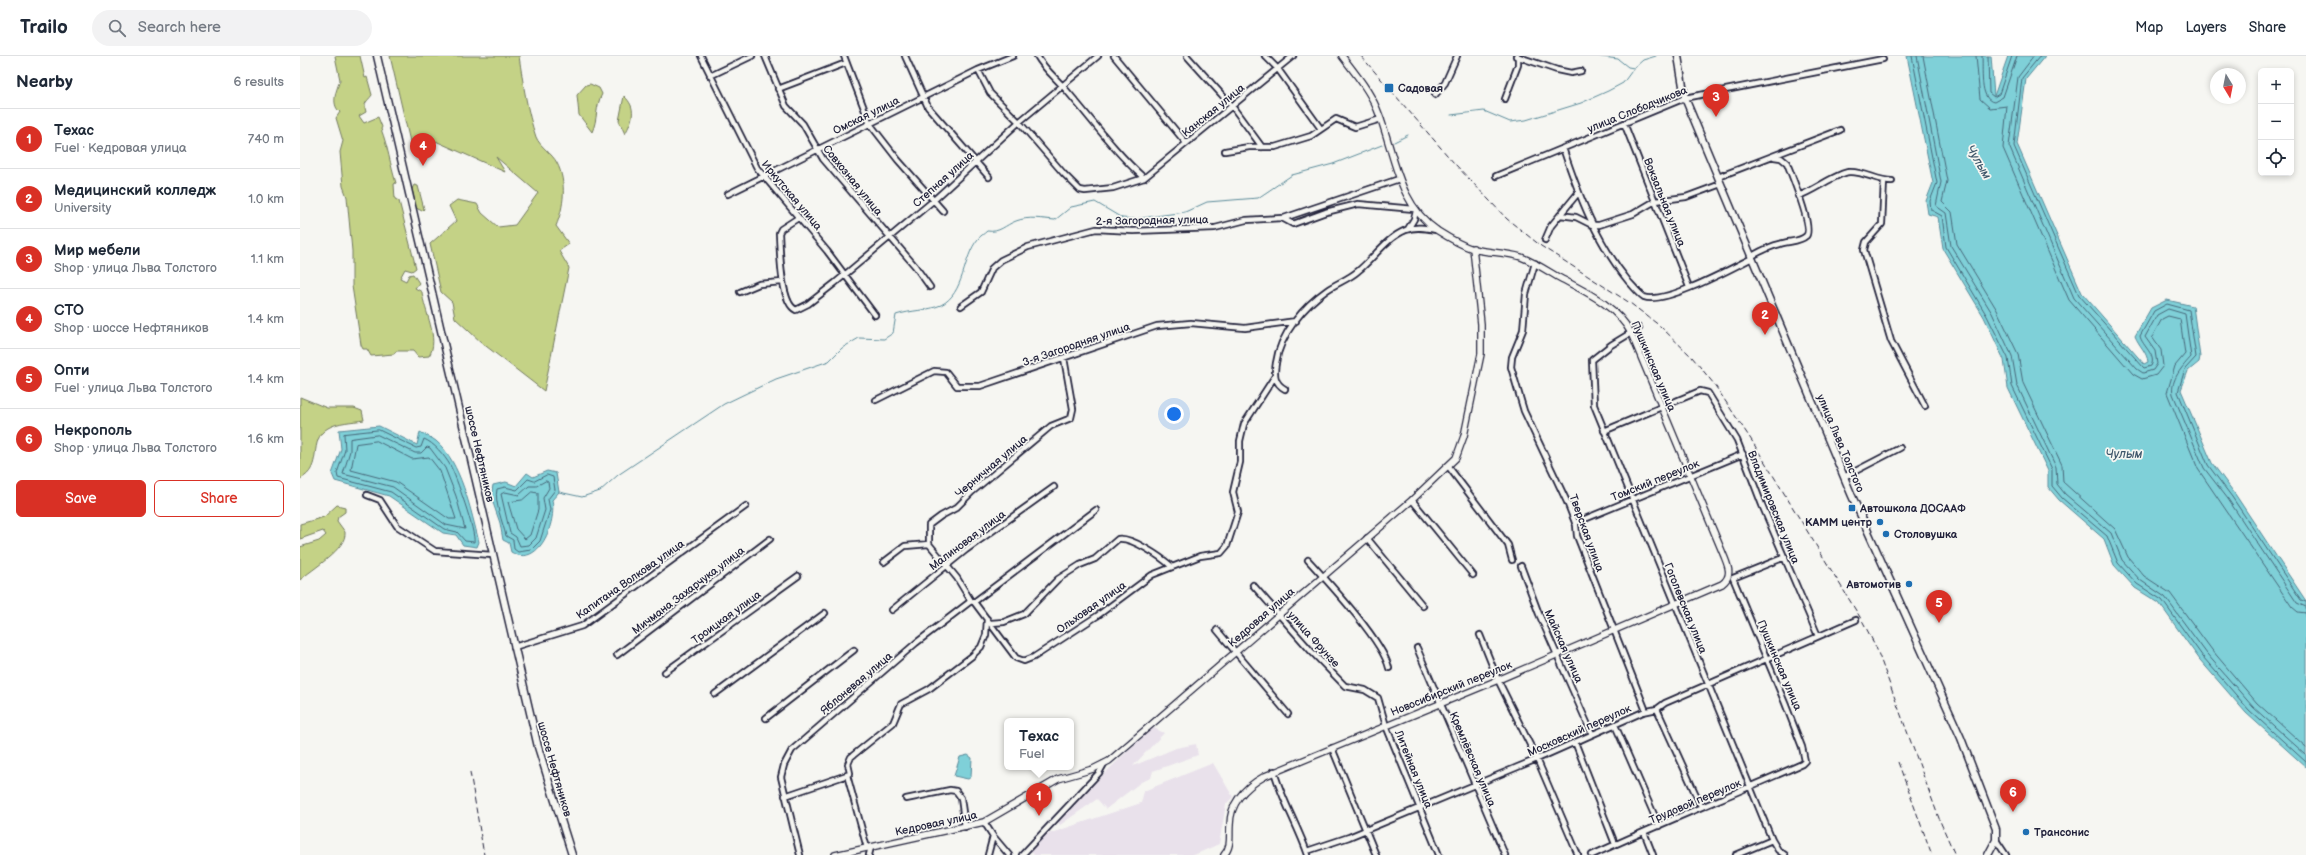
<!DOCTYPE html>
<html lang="en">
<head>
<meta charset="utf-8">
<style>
  body { margin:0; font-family:"Balsamiq Sans",sans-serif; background:#f2f2f3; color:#1f2937 }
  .controls { position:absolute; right:12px; top:12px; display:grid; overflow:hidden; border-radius:6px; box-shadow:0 2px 6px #0003 }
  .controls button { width:36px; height:36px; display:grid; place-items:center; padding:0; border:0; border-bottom:1px solid #e0e1e3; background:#fff; color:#1f2937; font:20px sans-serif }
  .compass { position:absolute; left:1910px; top:12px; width:36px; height:36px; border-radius:50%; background:#fff; box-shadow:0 2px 6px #0003; rotate:170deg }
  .you { position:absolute; left:874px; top:358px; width:14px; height:14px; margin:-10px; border:3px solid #fff; border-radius:50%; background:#1a73e8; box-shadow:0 0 0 6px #1a73e833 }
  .badge { display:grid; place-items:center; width:26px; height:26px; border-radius:50%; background:#d93025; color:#fff; font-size:13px; font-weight:700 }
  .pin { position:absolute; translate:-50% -33px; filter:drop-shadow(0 1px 2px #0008) }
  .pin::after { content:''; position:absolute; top:21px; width:14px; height:12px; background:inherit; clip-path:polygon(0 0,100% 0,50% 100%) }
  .popup { position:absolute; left:704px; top:662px; width:70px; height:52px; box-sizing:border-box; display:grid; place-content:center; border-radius:6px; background:#fff; filter:drop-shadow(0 1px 3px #0005); font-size:13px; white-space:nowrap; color:#747a83 }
  .popup b { font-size:15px; color:#1f2937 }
  .popup::after { content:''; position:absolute; left:50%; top:100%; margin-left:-8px; border:8px solid transparent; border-top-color:#fff }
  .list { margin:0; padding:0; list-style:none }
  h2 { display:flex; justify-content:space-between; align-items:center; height:52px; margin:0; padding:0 16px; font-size:17px }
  h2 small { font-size:13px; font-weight:400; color:#747a83 }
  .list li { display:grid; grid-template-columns:26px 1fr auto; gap:12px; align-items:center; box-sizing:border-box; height:60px; padding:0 16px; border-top:1px solid #e0e1e3 }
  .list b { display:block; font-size:15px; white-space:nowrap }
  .list p { margin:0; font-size:13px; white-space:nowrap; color:#747a83 }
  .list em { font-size:13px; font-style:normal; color:#747a83 }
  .actions { display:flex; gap:8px; padding:12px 16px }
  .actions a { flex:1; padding:9px 0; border:1px solid #d93025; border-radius:6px; text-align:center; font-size:14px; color:#d93025 }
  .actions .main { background:#d93025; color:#fff }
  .icon { flex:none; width:22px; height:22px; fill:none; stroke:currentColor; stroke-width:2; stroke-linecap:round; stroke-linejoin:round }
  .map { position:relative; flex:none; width:2006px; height:799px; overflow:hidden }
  header { display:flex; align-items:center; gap:24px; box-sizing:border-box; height:56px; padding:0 20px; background:#fff; border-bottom:1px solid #e0e1e3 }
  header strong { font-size:19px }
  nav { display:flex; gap:22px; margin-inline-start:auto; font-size:14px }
  .search { width:280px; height:36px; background:#f2f2f3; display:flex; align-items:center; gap:10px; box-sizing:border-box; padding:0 14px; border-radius:22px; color:#747a83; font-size:15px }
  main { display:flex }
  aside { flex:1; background:#fff }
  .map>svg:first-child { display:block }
</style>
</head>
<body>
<header>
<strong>Trailo</strong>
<div class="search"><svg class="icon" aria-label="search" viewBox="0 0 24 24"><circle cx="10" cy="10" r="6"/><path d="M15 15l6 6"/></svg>Search here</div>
<nav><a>Map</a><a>Layers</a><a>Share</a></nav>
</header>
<main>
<aside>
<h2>Nearby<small>6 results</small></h2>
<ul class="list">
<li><span class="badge">1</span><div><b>Техас</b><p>Fuel · Кедровая улица</p></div><em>740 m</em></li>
<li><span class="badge">2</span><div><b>Медицинский колледж</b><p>University</p></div><em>1.0 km</em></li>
<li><span class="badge">3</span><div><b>Мир мебели</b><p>Shop · улица Льва Толстого</p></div><em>1.1 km</em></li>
<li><span class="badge">4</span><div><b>СТО</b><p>Shop · шоссе Нефтяников</p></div><em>1.4 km</em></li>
<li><span class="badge">5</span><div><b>Опти</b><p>Fuel · улица Льва Толстого</p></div><em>1.4 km</em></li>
<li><span class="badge">6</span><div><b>Некрополь</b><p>Shop · улица Льва Толстого</p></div><em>1.6 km</em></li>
</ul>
<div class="actions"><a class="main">Save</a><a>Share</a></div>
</aside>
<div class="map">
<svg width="2006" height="799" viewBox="0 0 2006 799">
  <rect width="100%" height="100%" fill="#f6f6f2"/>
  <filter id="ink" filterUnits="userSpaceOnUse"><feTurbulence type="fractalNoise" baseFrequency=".025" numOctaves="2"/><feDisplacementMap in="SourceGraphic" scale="8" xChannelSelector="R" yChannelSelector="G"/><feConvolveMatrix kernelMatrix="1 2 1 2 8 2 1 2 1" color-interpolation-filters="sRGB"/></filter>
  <g filter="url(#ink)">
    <path fill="#e9e1eb" d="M852,671L864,677L833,710L876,692L896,688L898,699L853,715L851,722L841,726L806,753L797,743L760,769L757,764Z
      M913,707L933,741L926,748L919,788L894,799H734L729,793L745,779L841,747L844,735Z"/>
    <path fill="#c4d286" stroke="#737a60" d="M35,0H60L65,22L67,21L72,39C67,46 63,46 66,56L59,60L64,67L78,61L82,71L81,73C88,91 90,108 96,127L94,128L95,143L99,145L116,212L112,215L105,213L100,222L106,225L109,219L113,218L119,227L115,232L122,236C124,255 140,283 129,300L118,301L113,295H96L94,298L71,300L67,293H63L61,289L52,230V195L47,141L43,130L40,96L43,85L36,62L40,56C30,48 37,33 40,24Z
      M90,0H219C223,27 227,55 236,81C240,91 252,97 257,107C267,126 264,151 256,170L269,188L259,195L269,212L244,335L182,287L155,262L152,246L141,236L130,188L156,165L149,150L157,144L177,148L182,157L198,171L215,169L238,137L196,101L205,116L122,79L111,90Z
      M290,28L299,32L302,38C295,51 298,63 292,76L279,59L277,39L286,29Z
      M324,40C337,52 333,63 325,78L319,65Z
      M114,129L118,130L124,153L122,155L116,152L112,133Z
      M0,341L27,352H54L62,355L64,364C52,366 38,366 28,372C7,384 24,412 0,423Z
      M37,449L45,451V456L38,461L37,465L45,476C47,493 12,513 0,524V491L19,485L26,479L23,475L0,483V468L24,461Z"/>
    <path fill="#7fd0d8" stroke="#5a8a99" d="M1607,0H1691L1694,40L1708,0H1745L1726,23L1717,88L1782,237L1844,308L1848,306C1847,296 1839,290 1835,280L1851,252L1867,244L1893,250L1900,301L1899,306L1888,315L1881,334L1912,407L1935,438L2006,545V711L1946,657L1900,604L1859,547L1835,532L1814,509L1804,483L1759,444L1748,431V415L1708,332L1704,304L1684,261L1643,193L1638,161L1628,158L1626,145L1633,127Z
      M79,370L117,389L120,376C125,379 131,381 136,385C161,406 171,455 179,486L177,491L163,489L156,479L143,477L89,440L35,425L32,418L41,393L39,374Z
      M247,415L256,417L259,436L252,444C257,466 239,513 211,496L209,487L203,484L200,467L191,441L193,429L206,426L216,430L227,417L233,421Z
      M668,699L672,702L671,721L668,723L654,720L660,701Z"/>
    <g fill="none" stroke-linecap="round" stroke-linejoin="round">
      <path stroke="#47687a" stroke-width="1" d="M1612,0L1637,127L1630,145L1631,154L1642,160L1646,191L1687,260L1708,302L1712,330L1752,413V430L1762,442L1807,480L1818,507L1837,528L1862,544L1903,601L1949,654L2006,706
        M1617,0L1641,126L1636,150L1646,157L1651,190L1692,257L1712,300L1717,329L1756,411L1757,428L1765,438L1811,477L1822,504L1840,524L1865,541L1907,598L1953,651L2006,699
        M1623,0L1647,125L1642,146L1652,156L1657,188L1697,254L1718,298L1723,327L1762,409L1763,426L1815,473L1828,501L1844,520L1870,537L1912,594L1957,647L2006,691
        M1676,0L1680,43L1690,52L1707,50L1703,92L1769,244L1833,318L1842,323L1856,319L1863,310L1861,294L1852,281L1862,263L1868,260L1880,263L1885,298L1875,310L1867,337L1898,413L1992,551L1998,556L2006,557
        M1682,0C1683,12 1679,44 1694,46L1703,41L1717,0
        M1688,0L1689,37L1694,41L1699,38L1712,0
        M1734,0L1718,21L1709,90L1774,242L1837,313L1843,317L1853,314L1857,308L1855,295L1845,281L1857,259L1868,253L1885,258L1891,301C1883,310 1870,324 1873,338L1904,412L1928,443L1997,547L2006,551
        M1740,0L1722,22L1714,90L1779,239L1844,312L1851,310C1857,299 1842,290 1840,280L1854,255L1867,248L1889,254L1896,301L1885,313L1878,336L1908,409L1932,441L2001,544L2006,546
        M79,374L116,392L121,391L124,383C134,387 144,399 150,409C156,420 176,476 174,486L165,485L157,476L144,473L91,436L38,422L37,417L45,394L44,378Z
        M78,379L115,397H121L127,391L130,392L145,412L156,440L165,473L146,469L93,431L43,418L50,395V383Z
        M77,385L112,403L129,401L140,415L156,463H149L96,426L51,414L56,388Z
        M247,419L253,421L255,434L248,443L250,454L240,485L231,494L218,496L214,493L213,484L206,480C203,467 194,446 197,433L205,431L217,434L228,423L234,425Z
        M246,425L248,426L249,432L243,442L245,454L236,482L229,489L220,490L216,481L210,477L201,438L205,436L219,439L229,430H236Z
        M232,436L238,437V454L230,479L225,483L216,473L208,446L222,444Z"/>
      <path stroke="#5a8a99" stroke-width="1" d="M1295,0L1318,3L1328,11L1334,12
        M1151,59L1184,55L1210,66L1226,64L1281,47L1308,35L1323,27L1334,12L1343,4L1356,0
        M1094,86L1108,79
        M259,436L282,441L300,435L318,419L424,348L476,323L529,305L542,292L559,282L584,283L593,277L596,259C611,254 627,255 641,249C665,237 662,202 678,183C680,180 684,178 687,175C700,177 705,169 716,165C729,160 742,163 755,164L771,151L795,146L822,162L834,163L885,156L907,146L958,142L992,119L1033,108L1082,89"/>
      <defs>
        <path id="minor" d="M401,0L457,112L527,195L575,259
          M465,0L486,50L503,68L523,103L615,210L630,231
          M544,0L570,68L598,104L643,155
          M605,0L628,51L689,121
          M737,0C745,14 756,22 767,35C792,64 815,96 844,122
          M814,0L886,87
          M887,0L932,50L962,91
          M965,0L978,13L1021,73
          M1216,0L1257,14L1271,17L1281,15
          M678,14L690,37L719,66L764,118L780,134L785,135L813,132L844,122L993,0
          M410,20L452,0
          M478,33L546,7
          M1135,39L1145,27L1157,0
          M1205,43L1218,9V2
          M1324,67L1389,231
          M1263,92C1279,140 1297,187 1329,226C1334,231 1338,237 1344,241C1365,249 1432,212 1452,202
          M925,95L949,91H975L1011,80L1036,63L1055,71L1081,63
          M1196,120L1385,42L1583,3
          M1418,121L1540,74
          M1584,125L1582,168L1566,186L1564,194L1591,285L1625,350
          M428,138L678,14L713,0
          M1498,140C1514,135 1536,117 1549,116C1564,115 1577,125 1592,125
          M1260,159L1276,161L1292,169H1299L1333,158L1355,145L1386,141L1421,128
          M498,162L481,173L479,177C480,193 480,247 496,254L508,248L535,227L634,144L719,66L798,0
          M984,162L1099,123
          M1108,173L1114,163L1116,155
          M1245,184L1251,170L1278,137
          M1452,200C1461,195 1470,190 1480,188C1488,185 1500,186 1506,180C1514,173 1491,118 1487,107L1481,102L1474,101
          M1235,207L1226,238L1223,274L1212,301L1211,311L1224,355L1267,446L1276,469L1277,480L1346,655
          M440,236L459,228L482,226
          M661,250L681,236L692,212L701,204L728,191L796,173L833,175L915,172L946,164L982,162L993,168L1026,156L1058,148L1114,153
          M1339,272L1311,289L1292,304L1294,349L1472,784L1478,794L1485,799
          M985,333C974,327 974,318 976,307C980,278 1004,250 1027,234C1037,227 1049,223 1058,215C1074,202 1086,182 1106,174C1115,170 1126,172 1136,174
          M576,344L634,315L646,316L657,330H680L857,270L891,267L945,272L996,265
          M1304,375L1400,335L1408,337L1437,384L1462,449L1518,580
          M1148,410L1208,489L1212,504
          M1544,421L1600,392
          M67,439L80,444L97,470L135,495L193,499
          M1112,444L1173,519
          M1275,467L1443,398
          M1067,482L1123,550
          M629,488L657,522L671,545L674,546L716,602L724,605L734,601L797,560L852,519L900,500L921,497L927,490L938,456L933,436L940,406V385L944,368L975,320
          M1008,504C1028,526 1083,585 1089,612
          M584,506L605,490L629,488V469L641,460L656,452L672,436L751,370L771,362L773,353L764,302
          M1221,510L1239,558L1292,678
          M1433,522L1485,501
          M953,529L1011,595L1045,630L1065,634L1078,642L1086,670L1139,799
          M674,546L796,454
          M592,554L666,494L754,431
          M691,567L704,566L724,558L758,523L780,509L795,503L818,483C832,481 861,501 871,510
          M917,574L988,658
          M1180,579L1198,624L1237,703L1278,799
          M214,591L282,570L446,450
          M1117,592L1205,799
          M317,599L470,483
          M365,616L498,520
          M415,638L525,557
          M1357,653L1401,750
          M466,662L554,594
          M1315,669L1359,770
          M1275,686L1315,788
          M1032,692L1076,799
          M974,715C982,744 998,770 1008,799
          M547,719L550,717L548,708L551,701L593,667L601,648L629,633L672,600L681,591L686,579L687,563
          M547,719L567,792
          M485,740L547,719
          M606,743L650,734L656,735L661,742L665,771
          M684,766L693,780L709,799
          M1344,776L1353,799
          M1696,784L1706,799
          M1007,795L1049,781L1237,703L1343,656L1357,653L1365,647L1556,564
          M500,799L481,721L484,709L492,694L616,587L671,545
          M569,799L571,791
          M688,799L693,780
          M722,799L799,717L804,708
          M1292,799C1361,767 1432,739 1502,708L1505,705L1502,691L1485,647L1433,522
          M1436,799L1472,784"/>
        <path id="tertiary" d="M535,799L684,766L758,723L793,713L809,705L1112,444L1156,402L1164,380L1181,298V268L1173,192
          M924,799C932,790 929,780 930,769C930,746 947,730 965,720L1198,624L1422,528C1433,520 1428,510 1424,500L1331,277C1316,249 1286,236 1258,221C1246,214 1234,206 1221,201C1205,196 1189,197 1173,193C1161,189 1149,182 1138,175C1096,147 1095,96 1077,53C1069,34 1055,17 1042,0"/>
        <path id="secondary" d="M77,0L238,691L272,799
          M1378,0L1385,42L1418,121L1552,440L1661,682L1696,773V784L1688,799"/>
      </defs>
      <use href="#minor" stroke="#22223b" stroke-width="8"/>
      <use href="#tertiary" stroke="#22223b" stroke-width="8"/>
      <use href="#secondary" stroke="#22223b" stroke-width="9"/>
      <use href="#minor" stroke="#f6f6f2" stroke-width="4.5"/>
      <use href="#tertiary" stroke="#f6f6f2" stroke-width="5.5"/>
      <use href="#secondary" stroke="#f6f6f2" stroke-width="6"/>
      <path stroke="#22223b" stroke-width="1" stroke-dasharray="6 3" stroke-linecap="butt" d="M1061,0L1154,107L1207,163L1241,190L1330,247L1360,270L1392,301L1414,328L1452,385L1563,566L1576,591L1640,765L1655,799
        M1598,706L1632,799
        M170,716L184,799"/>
    </g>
  </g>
  <g fill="#1f6fb2" stroke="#f6f6f2" stroke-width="1.5">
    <rect x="1084" y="27" width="10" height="10" rx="2"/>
    <rect x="1548" y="448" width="8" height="8" rx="2"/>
    <circle cx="1580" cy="466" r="4"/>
    <circle cx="1586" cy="478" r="4"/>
    <circle cx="1609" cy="528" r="4"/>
    <circle cx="1726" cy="776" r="4"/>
  </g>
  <g text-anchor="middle" stroke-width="3.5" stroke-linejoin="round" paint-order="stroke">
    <g font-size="11" font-weight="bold" fill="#22223b" stroke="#f6f6f2" text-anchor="start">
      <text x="1098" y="36">Садовая</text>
      <text x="1560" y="456">Автошкола ДОСААФ</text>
      <text x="1572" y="470" text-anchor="end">KAMM центр</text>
      <text x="1594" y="482">Столовушка</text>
      <text x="1601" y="532" text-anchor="end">Автомотив</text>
      <text x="1734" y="780">Трансонис</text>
    </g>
    <g font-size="11" fill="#22223b" stroke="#f6f6f2">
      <text transform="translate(1337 53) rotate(-22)" y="4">улица Слободчикова</text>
      <text transform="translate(913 54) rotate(-39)" y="4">Канская улица</text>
      <text transform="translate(566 59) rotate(-26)" y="4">Омская улица</text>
      <text transform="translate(643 123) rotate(-42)" y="4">Степная улица</text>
      <text transform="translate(553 124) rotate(51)" y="4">Совхозная улица</text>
      <text transform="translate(492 139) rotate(50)" y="4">Иркутская улица</text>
      <text transform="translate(1365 146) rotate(68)" y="4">Вокзальная улица</text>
      <text transform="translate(852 164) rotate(-1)" y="4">2-я Загородная улица</text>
      <text transform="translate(776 288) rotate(-19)" y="4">3-я Загородняя улица</text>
      <text transform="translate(1354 310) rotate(67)" y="4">Пушкинская улица</text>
      <text transform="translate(1541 387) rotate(67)" y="4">улица Льва Толстого</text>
      <text transform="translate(180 398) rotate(77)" y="4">шоссе Нефтяников</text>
      <text transform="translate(691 410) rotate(-40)" y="4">Черничная улица</text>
      <text transform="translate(1355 424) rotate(-22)" y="4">Томский переулок</text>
      <text transform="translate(1474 451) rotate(68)" y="4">Владимировская улица</text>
      <text transform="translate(1287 477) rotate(70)" y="4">Тверская улица</text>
      <text transform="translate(667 484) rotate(-37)" y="4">Малиновая улица</text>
      <text transform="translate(330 523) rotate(-35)" y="4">Капитана Волкова улица</text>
      <text transform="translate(388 534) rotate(-37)" y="4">Мичмана Захарчука улица</text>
      <text transform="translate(791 551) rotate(-35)" y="4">Ольховая улица</text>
      <text transform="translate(1386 552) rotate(68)" y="4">Гоголевская улица</text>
      <text transform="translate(426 561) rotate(-36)" y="4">Троицкая улица</text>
      <text transform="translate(961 561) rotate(-41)" y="4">Кедровая улица</text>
      <text transform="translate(1014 583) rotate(48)" y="4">улица Фрунзе</text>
      <text transform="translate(1264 590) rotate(66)" y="4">Майская улица</text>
      <text transform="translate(1480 609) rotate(67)" y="4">Пушкинская улица</text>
      <text transform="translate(556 627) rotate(-40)" y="4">Яблоневая улица</text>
      <text transform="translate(1151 632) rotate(-22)" y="4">Новосибирский переулок</text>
      <text transform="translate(1279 674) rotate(-24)" y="4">Московский переулок</text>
      <text transform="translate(1173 703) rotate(67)" y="4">Кремлёвская улица</text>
      <text transform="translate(255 713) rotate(74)" y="4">шоссе Нефтяников</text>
      <text transform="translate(1114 713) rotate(68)" y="4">Литейная улица</text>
      <text transform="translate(1395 745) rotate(-23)" y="4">Трудовой переулок</text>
      <text transform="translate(636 767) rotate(-12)" y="4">Кедровая улица</text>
    </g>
    <g font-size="12" font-style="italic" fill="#3e566a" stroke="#f6f6f2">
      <text transform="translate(1679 106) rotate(60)" y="4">Чулым</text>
      <text x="1824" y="402">Чулым</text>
    </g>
  </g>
</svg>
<div class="controls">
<button>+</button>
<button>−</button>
<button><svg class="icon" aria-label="locate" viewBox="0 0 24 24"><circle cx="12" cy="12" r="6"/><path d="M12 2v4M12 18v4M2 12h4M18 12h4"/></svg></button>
</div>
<svg class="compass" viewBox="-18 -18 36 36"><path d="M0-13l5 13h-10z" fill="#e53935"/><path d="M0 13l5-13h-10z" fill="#747a83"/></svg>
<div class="you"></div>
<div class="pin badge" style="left:739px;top:760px">1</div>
<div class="popup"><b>Техас</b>Fuel</div>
<div class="pin badge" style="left:1465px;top:279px">2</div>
<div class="pin badge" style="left:1416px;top:61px">3</div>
<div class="pin badge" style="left:123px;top:110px">4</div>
<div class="pin badge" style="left:1639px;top:567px">5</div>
<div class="pin badge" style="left:1713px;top:756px">6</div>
</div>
</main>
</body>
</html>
